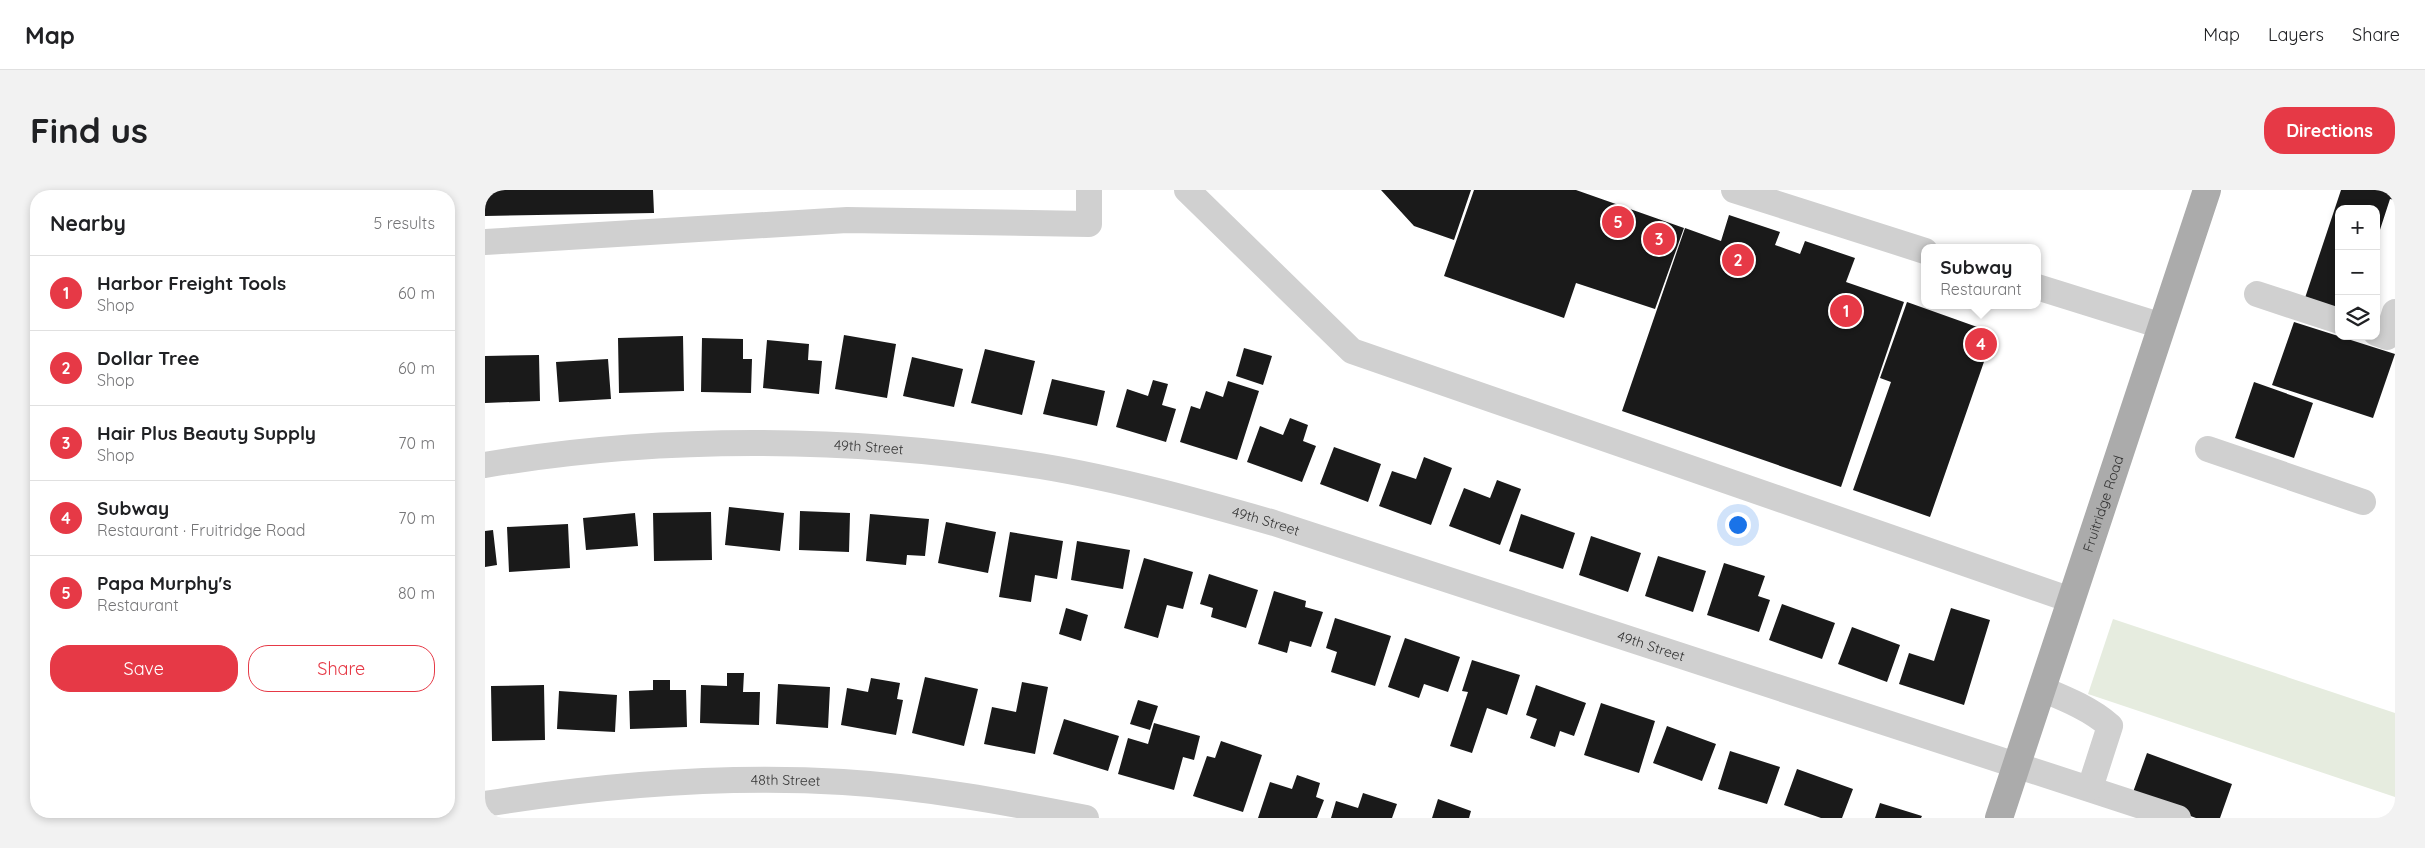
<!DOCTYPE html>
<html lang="en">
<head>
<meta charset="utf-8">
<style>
  body { margin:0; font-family:Quicksand,sans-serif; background:#f2f2f2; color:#202124 }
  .controls { position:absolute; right:15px; top:15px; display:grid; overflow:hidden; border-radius:10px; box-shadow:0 2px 8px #0003 }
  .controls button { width:45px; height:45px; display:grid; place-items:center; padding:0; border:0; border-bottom:1px solid #e0e0e0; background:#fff; color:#202124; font:25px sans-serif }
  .you { position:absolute; left:1252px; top:334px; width:18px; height:18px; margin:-12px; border:4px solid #fff; border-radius:50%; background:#1a73e8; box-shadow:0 0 0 8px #1a73e833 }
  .badge { display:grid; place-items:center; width:32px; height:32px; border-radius:50%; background:#e63946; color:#fff; font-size:16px; font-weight:700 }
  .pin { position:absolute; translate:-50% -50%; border:2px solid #fff; box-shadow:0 1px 5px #0006 }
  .popup { position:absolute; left:1436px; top:54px; width:120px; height:65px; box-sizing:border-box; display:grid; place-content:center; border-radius:10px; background:#fff; filter:drop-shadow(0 1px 4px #0005); font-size:16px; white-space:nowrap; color:#757577 }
  .popup b { font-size:19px; color:#202124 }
  .popup::after { content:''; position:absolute; left:50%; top:100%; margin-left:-10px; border:10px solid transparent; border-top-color:#fff }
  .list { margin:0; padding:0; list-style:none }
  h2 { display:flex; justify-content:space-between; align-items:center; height:65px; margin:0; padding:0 20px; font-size:21px }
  h2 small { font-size:16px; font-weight:400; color:#757577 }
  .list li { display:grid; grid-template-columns:32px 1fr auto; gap:15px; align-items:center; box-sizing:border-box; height:75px; padding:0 20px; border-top:1px solid #e0e0e0 }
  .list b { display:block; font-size:19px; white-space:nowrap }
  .list p { margin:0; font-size:16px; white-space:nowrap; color:#757577 }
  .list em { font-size:16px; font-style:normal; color:#757577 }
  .actions { display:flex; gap:10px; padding:15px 20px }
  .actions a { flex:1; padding:11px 0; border:1px solid #e63946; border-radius:20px; text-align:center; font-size:18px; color:#e63946 }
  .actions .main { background:#e63946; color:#fff }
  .icon { flex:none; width:28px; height:28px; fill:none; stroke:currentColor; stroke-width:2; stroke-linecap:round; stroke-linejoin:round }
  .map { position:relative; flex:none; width:1910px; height:628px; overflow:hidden; border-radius:20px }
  header { display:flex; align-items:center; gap:30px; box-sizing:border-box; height:70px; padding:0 25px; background:#fff; border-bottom:1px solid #e0e0e0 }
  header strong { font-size:24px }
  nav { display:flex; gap:28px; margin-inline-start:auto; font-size:18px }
  .intro { display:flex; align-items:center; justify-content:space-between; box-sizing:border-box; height:120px; padding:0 30px }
  h1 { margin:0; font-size:35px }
  .button { padding:12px 22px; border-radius:20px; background:#e63946; color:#fff; font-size:18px; font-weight:700 }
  main { display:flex; gap:30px; padding:0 30px }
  aside { flex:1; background:#fff; border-radius:20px; box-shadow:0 2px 8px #0003 }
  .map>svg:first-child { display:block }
</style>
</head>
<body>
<header>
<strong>Map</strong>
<nav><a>Map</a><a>Layers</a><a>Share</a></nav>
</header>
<div class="intro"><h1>Find us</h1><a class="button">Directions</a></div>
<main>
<aside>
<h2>Nearby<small>5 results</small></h2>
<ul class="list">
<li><span class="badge">1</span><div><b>Harbor Freight Tools</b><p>Shop</p></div><em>60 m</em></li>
<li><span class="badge">2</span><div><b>Dollar Tree</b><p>Shop</p></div><em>60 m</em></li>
<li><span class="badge">3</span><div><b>Hair Plus Beauty Supply</b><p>Shop</p></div><em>70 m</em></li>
<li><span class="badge">4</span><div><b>Subway</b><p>Restaurant · Fruitridge Road</p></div><em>70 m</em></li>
<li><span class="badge">5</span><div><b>Papa Murphy's</b><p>Restaurant</p></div><em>80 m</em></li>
</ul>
<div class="actions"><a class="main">Save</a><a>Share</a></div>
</aside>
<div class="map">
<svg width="1910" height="628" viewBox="0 0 1910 628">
  <rect width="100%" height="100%" fill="#fff"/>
  <path fill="#e6ecdf" d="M1628,429L1910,523V607L1603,504Z"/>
  <path fill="#1a1a1a" d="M0,0H168L169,23L0,26Z
    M896,0H986L969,50L929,36Z
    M989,0H1091L1199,38L1170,119L1091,93L1079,128L959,86Z
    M1856,0H1910V10L1905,9L1892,49L1891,19H1854V123L1819,111Z
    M1244,25L1295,42L1290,55L1315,64L1320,51L1370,68L1361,92L1419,112L1356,297L1137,221L1200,38L1236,51Z
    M1422,112L1509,143L1445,327L1368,300L1406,192L1395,188Z
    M1809,132L1910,164L1888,228L1787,195Z
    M359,145L411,154L402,208L350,199Z
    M198,146L199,201L134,203L133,148Z
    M217,148L258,149V169H267L266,203L216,202Z
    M282,150L324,154L323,170L337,171L334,204L278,198Z
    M759,158L787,166L778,195L751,186Z
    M500,159L550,171L537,225L486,213Z
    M54,165L55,211L0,213V166Z
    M427,167L478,179L469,217L418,206Z
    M123,169L126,209L74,212L71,172Z
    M567,189L620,201L612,236L558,224Z
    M668,190L683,194L677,215L691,219L681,252L631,237L642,199L663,206Z
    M743,191L774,201L752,270L695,252L706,216L715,219L721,201L738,207Z
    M1769,192L1828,213L1809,268L1750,248Z
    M805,228L823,235L818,251L831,256L817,292L762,272L775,236L798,245Z
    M849,257L896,274L883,312L835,294Z
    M939,267L967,278L946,335L894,316L907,281L931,289Z
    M1012,290L1036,299L1015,355L964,336L979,298L1005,308Z
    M244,317L299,323L295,361L240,355Z
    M315,321L365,323L364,362L314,360Z
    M226,322L227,370L169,371L168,323Z
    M150,323L153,356L101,360L98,328Z
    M385,324L444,329L440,366L422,365L421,375L381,371Z
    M1036,324L1090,343L1078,379L1024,361Z
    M461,332L511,342L503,383L453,373Z
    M83,334L85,378L24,382L22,337Z
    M8,340L12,375L0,377V341Z
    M525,342L578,351L572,389L550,385L546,412L514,407Z
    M1106,346L1156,363L1143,402L1094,385Z
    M592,351L645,360L638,399L586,390Z
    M1173,366L1221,381L1208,422L1160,406Z
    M659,368L708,382L698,419L682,415L673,448L639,438Z
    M1239,373L1280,386L1273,406L1285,410L1274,442L1222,425Z
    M724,384L773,400L761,438L726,427L728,418L715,414Z
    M789,401L821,411L820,417L838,422L826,457L805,451L802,463L773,454Z
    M1297,414L1350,433L1337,469L1284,450Z
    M581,418L603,425L596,451L574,444Z
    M1466,418L1505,430L1479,515L1414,494L1424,463L1449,471Z
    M850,428L906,446L890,496L846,482L852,462L841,458Z
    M1367,437L1415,455L1402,492L1353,474Z
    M920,448L975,467L963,502L939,494L934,508L903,497Z
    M987,470L1035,485L1022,525L1002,518L987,563L965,556L983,502L977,501Z
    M242,483H259L258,502H275L274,535L215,533L216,495L242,496Z
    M440,487L493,499L479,556L427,543Z
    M386,488L415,493L412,509L418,510L411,545L356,535L362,498L383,502Z
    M168,490H185V500H201L202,537L145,539L144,501L168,500Z
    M537,492L563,497L550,564L499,554L507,517L531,522Z
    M293,494L345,497L343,538L291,534Z
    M59,495L60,550L7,551L6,496Z
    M1051,495L1101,513L1089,546L1075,541L1070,557L1045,548L1052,529L1041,525Z
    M74,501L132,505L130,542L72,539Z
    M653,510L673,516L665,540L645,534Z
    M1116,513L1170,531L1154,583L1099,565Z
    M579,529L634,546L623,581L568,564Z
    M669,533L715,546L709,570L698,567L689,600L633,584L643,548L663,554Z
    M1182,536L1231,554L1217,591L1168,573Z
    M736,551L777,565L758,622L708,606L722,566L730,568Z
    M1245,561L1295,577L1282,614L1233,599Z
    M1662,563L1747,594L1735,628H1711L1647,605Z
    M1312,579L1368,599L1357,628H1336L1299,615Z
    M812,585L835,593L831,607L839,610L832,628H773L785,592L807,599Z
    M878,603L912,614L907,628H846L851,611L873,618Z
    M953,609L986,621L984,628H947Z
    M1395,613L1437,626L1436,628H1390Z"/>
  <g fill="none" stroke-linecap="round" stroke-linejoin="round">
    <g stroke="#d0d0d0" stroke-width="26">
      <path d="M702,0L867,161L1586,410"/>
      <path d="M1249,0L1440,61"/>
      <path d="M0,52L362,30L604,34V0"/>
      <path d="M1552,97L1677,136"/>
      <path d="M1772,104L1854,131"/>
      <path d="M1891,143L1902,147L1910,122"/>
      <path d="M1723,259L1878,312"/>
      <path id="s1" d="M0,275C182,244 373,247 555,276C634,289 712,311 789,333L1693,628"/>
      <path d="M1557,499C1581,509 1606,519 1625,536L1605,598"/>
      <path id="s2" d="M0,614C118,595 238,585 358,592C440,597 520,612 601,628"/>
    </g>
    <path stroke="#ababab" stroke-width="28" id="s3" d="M1514,628L1722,0"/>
  </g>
  <g text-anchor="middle" stroke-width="5" stroke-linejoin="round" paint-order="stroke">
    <g font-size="14" fill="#333" stroke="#fff">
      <text dy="5" stroke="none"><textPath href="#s1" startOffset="385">49th Street</textPath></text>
      <text dy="5" stroke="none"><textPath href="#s3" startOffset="331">Fruitridge Road</textPath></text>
      <text dy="5" stroke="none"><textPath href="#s1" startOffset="790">49th Street</textPath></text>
      <text dy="5" stroke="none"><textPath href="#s1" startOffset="1195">49th Street</textPath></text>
      <text dy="5" stroke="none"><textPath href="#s2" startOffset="302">48th Street</textPath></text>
    </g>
  </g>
</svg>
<div class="controls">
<button>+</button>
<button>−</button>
<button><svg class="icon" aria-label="layers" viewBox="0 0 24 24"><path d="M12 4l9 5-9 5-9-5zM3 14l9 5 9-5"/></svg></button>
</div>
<div class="you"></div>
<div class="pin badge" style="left:1361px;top:121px">1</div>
<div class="pin badge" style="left:1253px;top:70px">2</div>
<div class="pin badge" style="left:1174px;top:49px">3</div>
<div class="pin badge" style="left:1496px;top:154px">4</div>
<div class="popup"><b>Subway</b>Restaurant</div>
<div class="pin badge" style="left:1133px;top:32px">5</div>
</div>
</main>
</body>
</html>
